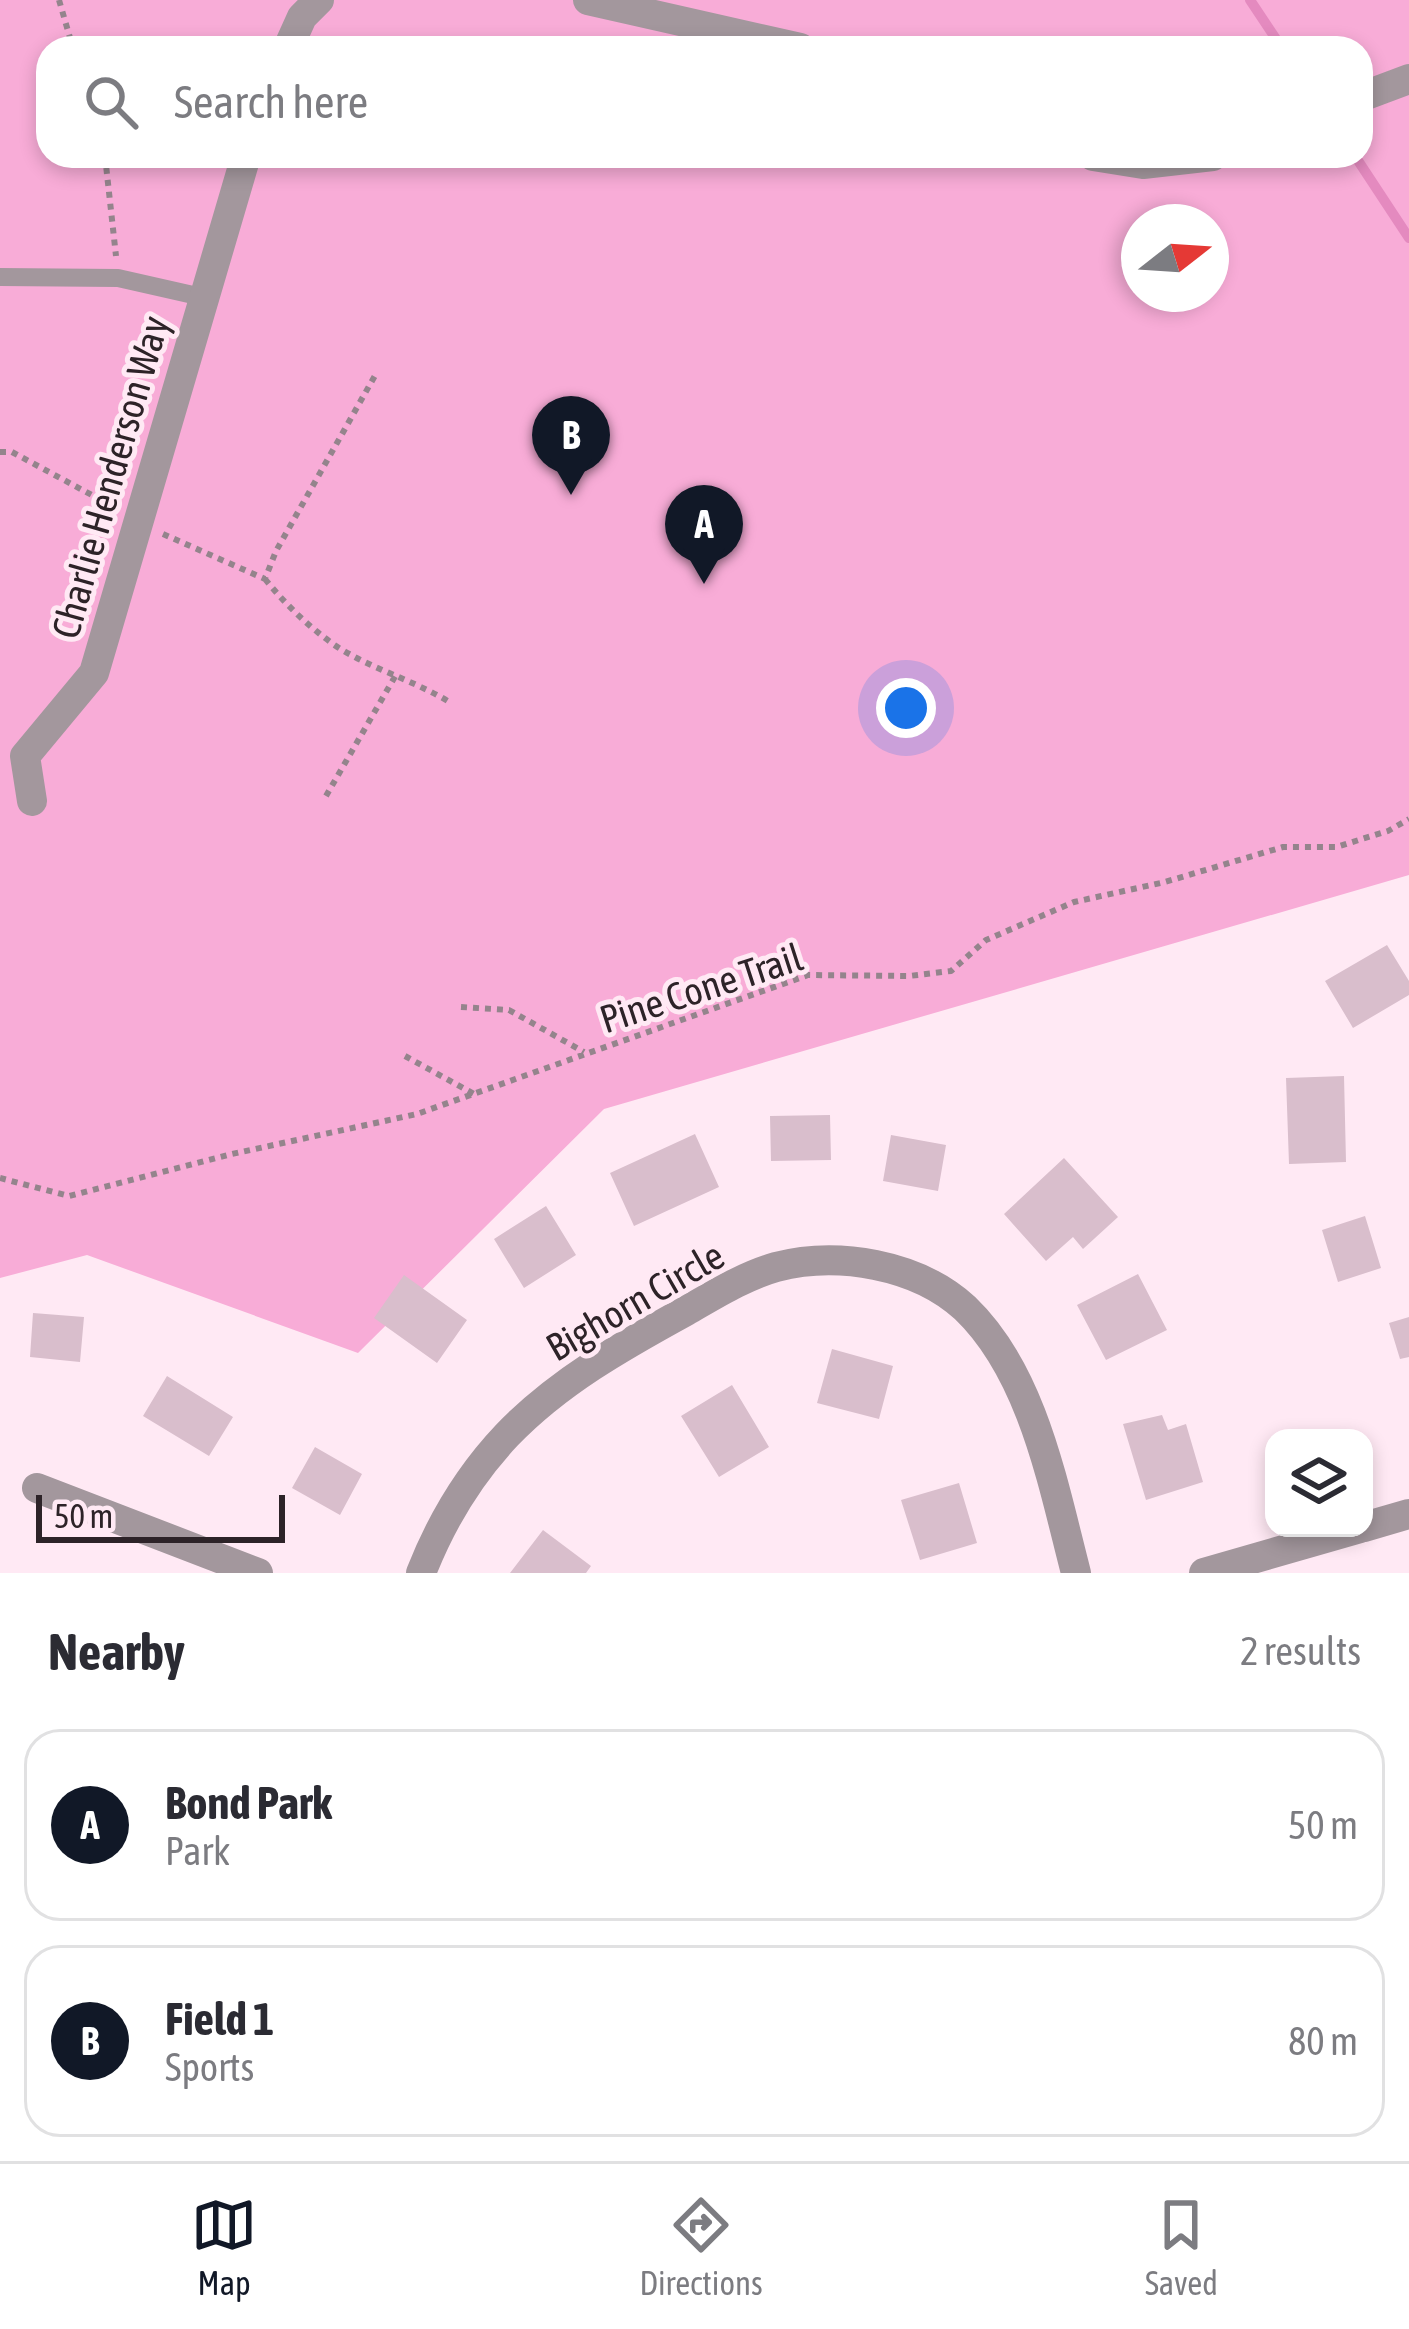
<!DOCTYPE html>
<html lang="en">
<head>
<meta charset="utf-8">
<style>
  body { margin:0; font-family:"Asap Condensed",sans-serif; background:#f7f7f7; color:#2b2b33 }
  .controls { position:absolute; right:36px; bottom:36px; display:grid; overflow:hidden; border-radius:24px; box-shadow:0 6px 18px #0003 }
  .controls button { width:108px; height:108px; display:grid; place-items:center; padding:0; border:0; border-bottom:3px solid #e1e1e2; background:#fff; color:#2b2b33; font:60px sans-serif }
  .compass { position:absolute; left:1121px; top:204px; width:108px; height:108px; border-radius:50%; background:#fff; box-shadow:0 6px 18px #0003; rotate:73deg }
  .scale { position:absolute; left:36px; bottom:30px; width:249px; box-sizing:border-box; padding-left:12px; border:6px solid #2d2328; border-top:0; font-size:33px; line-height:42px; white-space:nowrap; color:#2d2328; -webkit-text-stroke:9px #ffe9f4; paint-order:stroke }
  .you { position:absolute; left:906px; top:708px; width:42px; height:42px; margin:-30px; border:9px solid #fff; border-radius:50%; background:#1a73e8; box-shadow:0 0 0 18px #1a73e833 }
  .badge { display:grid; place-items:center; width:78px; height:78px; border-radius:50%; background:#111827; color:#fff; font-size:39px; font-weight:700 }
  .pin { position:absolute; translate:-50% -99px; filter:drop-shadow(0 3px 6px #0008) }
  .pin::after { content:''; position:absolute; top:63px; width:42px; height:36px; background:inherit; clip-path:polygon(0 0,100% 0,50% 100%) }
  .list { margin:0; padding:0; list-style:none }
  h2 { display:flex; justify-content:space-between; align-items:center; height:156px; margin:0; padding:0 48px; font-size:51px }
  h2 small { font-size:39px; font-weight:400; color:#7c7c81 }
  .list li { display:grid; grid-template-columns:78px 1fr auto; gap:36px; align-items:center; box-sizing:border-box; height:192px; margin:0 24px 24px; padding:0 24px; border:3px solid #e1e1e2; border-radius:36px }
  .list b { display:block; font-size:45px; white-space:nowrap }
  .list p { margin:0; font-size:39px; white-space:nowrap; color:#7c7c81 }
  .list em { font-size:39px; font-style:normal; color:#7c7c81 }
  .icon { flex:none; width:66px; height:66px; fill:none; stroke:currentColor; stroke-width:2; stroke-linecap:round; stroke-linejoin:round }
  .map { position:relative; flex:none; width:1409px; height:1573px; overflow:hidden }
  .search { position:absolute; background:#fff; box-shadow:0 6px 18px #0003; left:36px; right:36px; top:36px; height:132px; display:flex; align-items:center; gap:30px; box-sizing:border-box; padding:0 42px; border-radius:36px; color:#7c7c81; font-size:45px }
  .sheet { height:588px; background:#fff }
  nav { display:flex; justify-content:space-around; align-items:center; box-sizing:border-box; height:168px; border-top:3px solid #e1e1e2; background:#fff; font-size:33px; color:#7c7c81 }
  nav a { display:grid; justify-items:center; gap:6px }
  nav .on { color:#111827 }
  .map>svg:first-child { display:block }
</style>
</head>
<body>
<div class="map">
<svg width="1409" height="1573" viewBox="0 0 1409 1573">
  <rect width="100%" height="100%" fill="#ffe9f4"/>
  <path fill="#f8acd7" fill-rule="evenodd" d="M0,0H1409V875L604,1109L358,1353L87,1255L0,1278ZM48,48H1361V156H48ZM1139,222H1211V294H1139Z"/>
  <g fill="none" stroke-linecap="round" stroke-linejoin="round">
    <path stroke="#e48abf" stroke-width="10" d="M1250,0L1282,48
      M1355,156L1409,238"/>
  </g>
  <path fill="#d9becc" d="M1387,945L1409,981V995L1353,1028L1325,981Z
    M1344,1076L1346,1162L1289,1164L1286,1078Z
    M830,1115L831,1160L771,1161L770,1116Z
    M695,1134L719,1187L634,1226L610,1173Z
    M891,1135L946,1145L938,1191L883,1181Z
    M1064,1158L1118,1217L1083,1249L1073,1237L1046,1261L1004,1214Z
    M546,1206L576,1255L524,1288L494,1239Z
    M1365,1216L1381,1268L1338,1282L1322,1230Z
    M1138,1274L1167,1330L1106,1360L1077,1305Z
    M404,1275L467,1320L437,1363L374,1318Z
    M33,1313L84,1317L80,1362L30,1357Z
    M1409,1317V1357L1400,1359L1389,1323Z
    M832,1349L893,1366L879,1419L817,1403Z
    M167,1376L233,1417L209,1456L143,1416Z
    M732,1385L769,1447L719,1477L681,1416Z
    M1162,1415L1168,1430L1186,1424L1203,1482L1146,1500L1123,1424Z
    M315,1447L362,1474L340,1515L292,1488Z
    M959,1483L977,1543L920,1560L901,1500Z
    M543,1530L591,1566L586,1573H510Z"/>
  <g fill="none" stroke-linecap="round" stroke-linejoin="round">
    <path stroke="#94848c" stroke-width="6" stroke-dasharray="6 6" stroke-linecap="butt" d="M59,0L73,48
      M105,156L116,256
      M0,452H12L114,507
      M163,534L265,579L276,551L377,372
      M265,579C285,604 307,625 333,644C368,668 414,680 451,703
      M326,796L397,673
      M461,1007L509,1010L584,1052
      M405,1056L474,1094
      M0,1178L69,1196L232,1154L417,1114L808,975L909,976L951,971L986,940L1074,902L1165,882L1283,847H1336L1388,831L1409,819"/>
    <path stroke="#a3979d" stroke-width="18" d="M0,277L118,278L202,297"/>
    <path stroke="#a3979d" stroke-width="30" d="M588,0L800,48
      M288,48L302,17L319,0
      M1361,97L1409,79
      M1093,156L1143,164L1213,156
      M32,801L25,756L94,673L246,156
      M37,1488L258,1573
      M1364,1527L1409,1514
      M421,1573C441,1522 469,1475 507,1435C558,1382 622,1346 686,1311C714,1295 744,1276 776,1267C837,1251 917,1264 965,1308C1033,1373 1053,1485 1076,1573
      M1204,1573L1360,1528"/>
  </g>
  <g text-anchor="middle" stroke-width="10" stroke-linejoin="round" paint-order="stroke">
    <g font-size="39" fill="#2d2328" stroke="#ffe9f4">
      <text transform="translate(110 477) rotate(-74)" y="14">Charlie Henderson Way</text>
      <text transform="translate(701 988) rotate(-18)" y="14">Pine Cone Trail</text>
      <text transform="translate(635 1301) rotate(-30)" y="14">Bighorn Circle</text>
    </g>
  </g>
</svg>
<div class="controls">
<button><svg class="icon" aria-label="layers" viewBox="0 0 24 24"><path d="M12 4l9 5-9 5-9-5zM3 14l9 5 9-5"/></svg></button>
</div>
<svg class="compass" viewBox="-18 -18 36 36"><path d="M0-13l5 13h-10z" fill="#e53935"/><path d="M0 13l5-13h-10z" fill="#7c7c81"/></svg>
<div class="scale">50 m</div>
<div class="you"></div>
<div class="pin badge" style="left:704px;top:584px">A</div>
<div class="pin badge" style="left:571px;top:495px">B</div>
<div class="search"><svg class="icon" aria-label="search" viewBox="0 0 24 24"><circle cx="10" cy="10" r="6"/><path d="M15 15l6 6"/></svg>Search here</div>
</div>
<section class="sheet">
<h2>Nearby<small>2 results</small></h2>
<ul class="list">
<li><span class="badge">A</span><div><b>Bond Park</b><p>Park</p></div><em>50 m</em></li>
<li><span class="badge">B</span><div><b>Field 1</b><p>Sports</p></div><em>80 m</em></li>
</ul>
</section>
<nav>
<a class="on"><svg class="icon" aria-label="map" viewBox="0 0 24 24"><path d="M3 6l6-2 6 2 6-2v14l-6 2-6-2-6 2zM9 4v14M15 6v14"/></svg>Map</a>
<a><svg class="icon" aria-label="directions" viewBox="0 0 24 24"><path d="M12 3l9 9-9 9-9-9zM9 14v-3h6M13 9l2 2-2 2"/></svg>Directions</a>
<a><svg class="icon" aria-label="saved" viewBox="0 0 24 24"><path d="M7 4h10v16l-5-4-5 4z"/></svg>Saved</a>
</nav>
</body>
</html>
